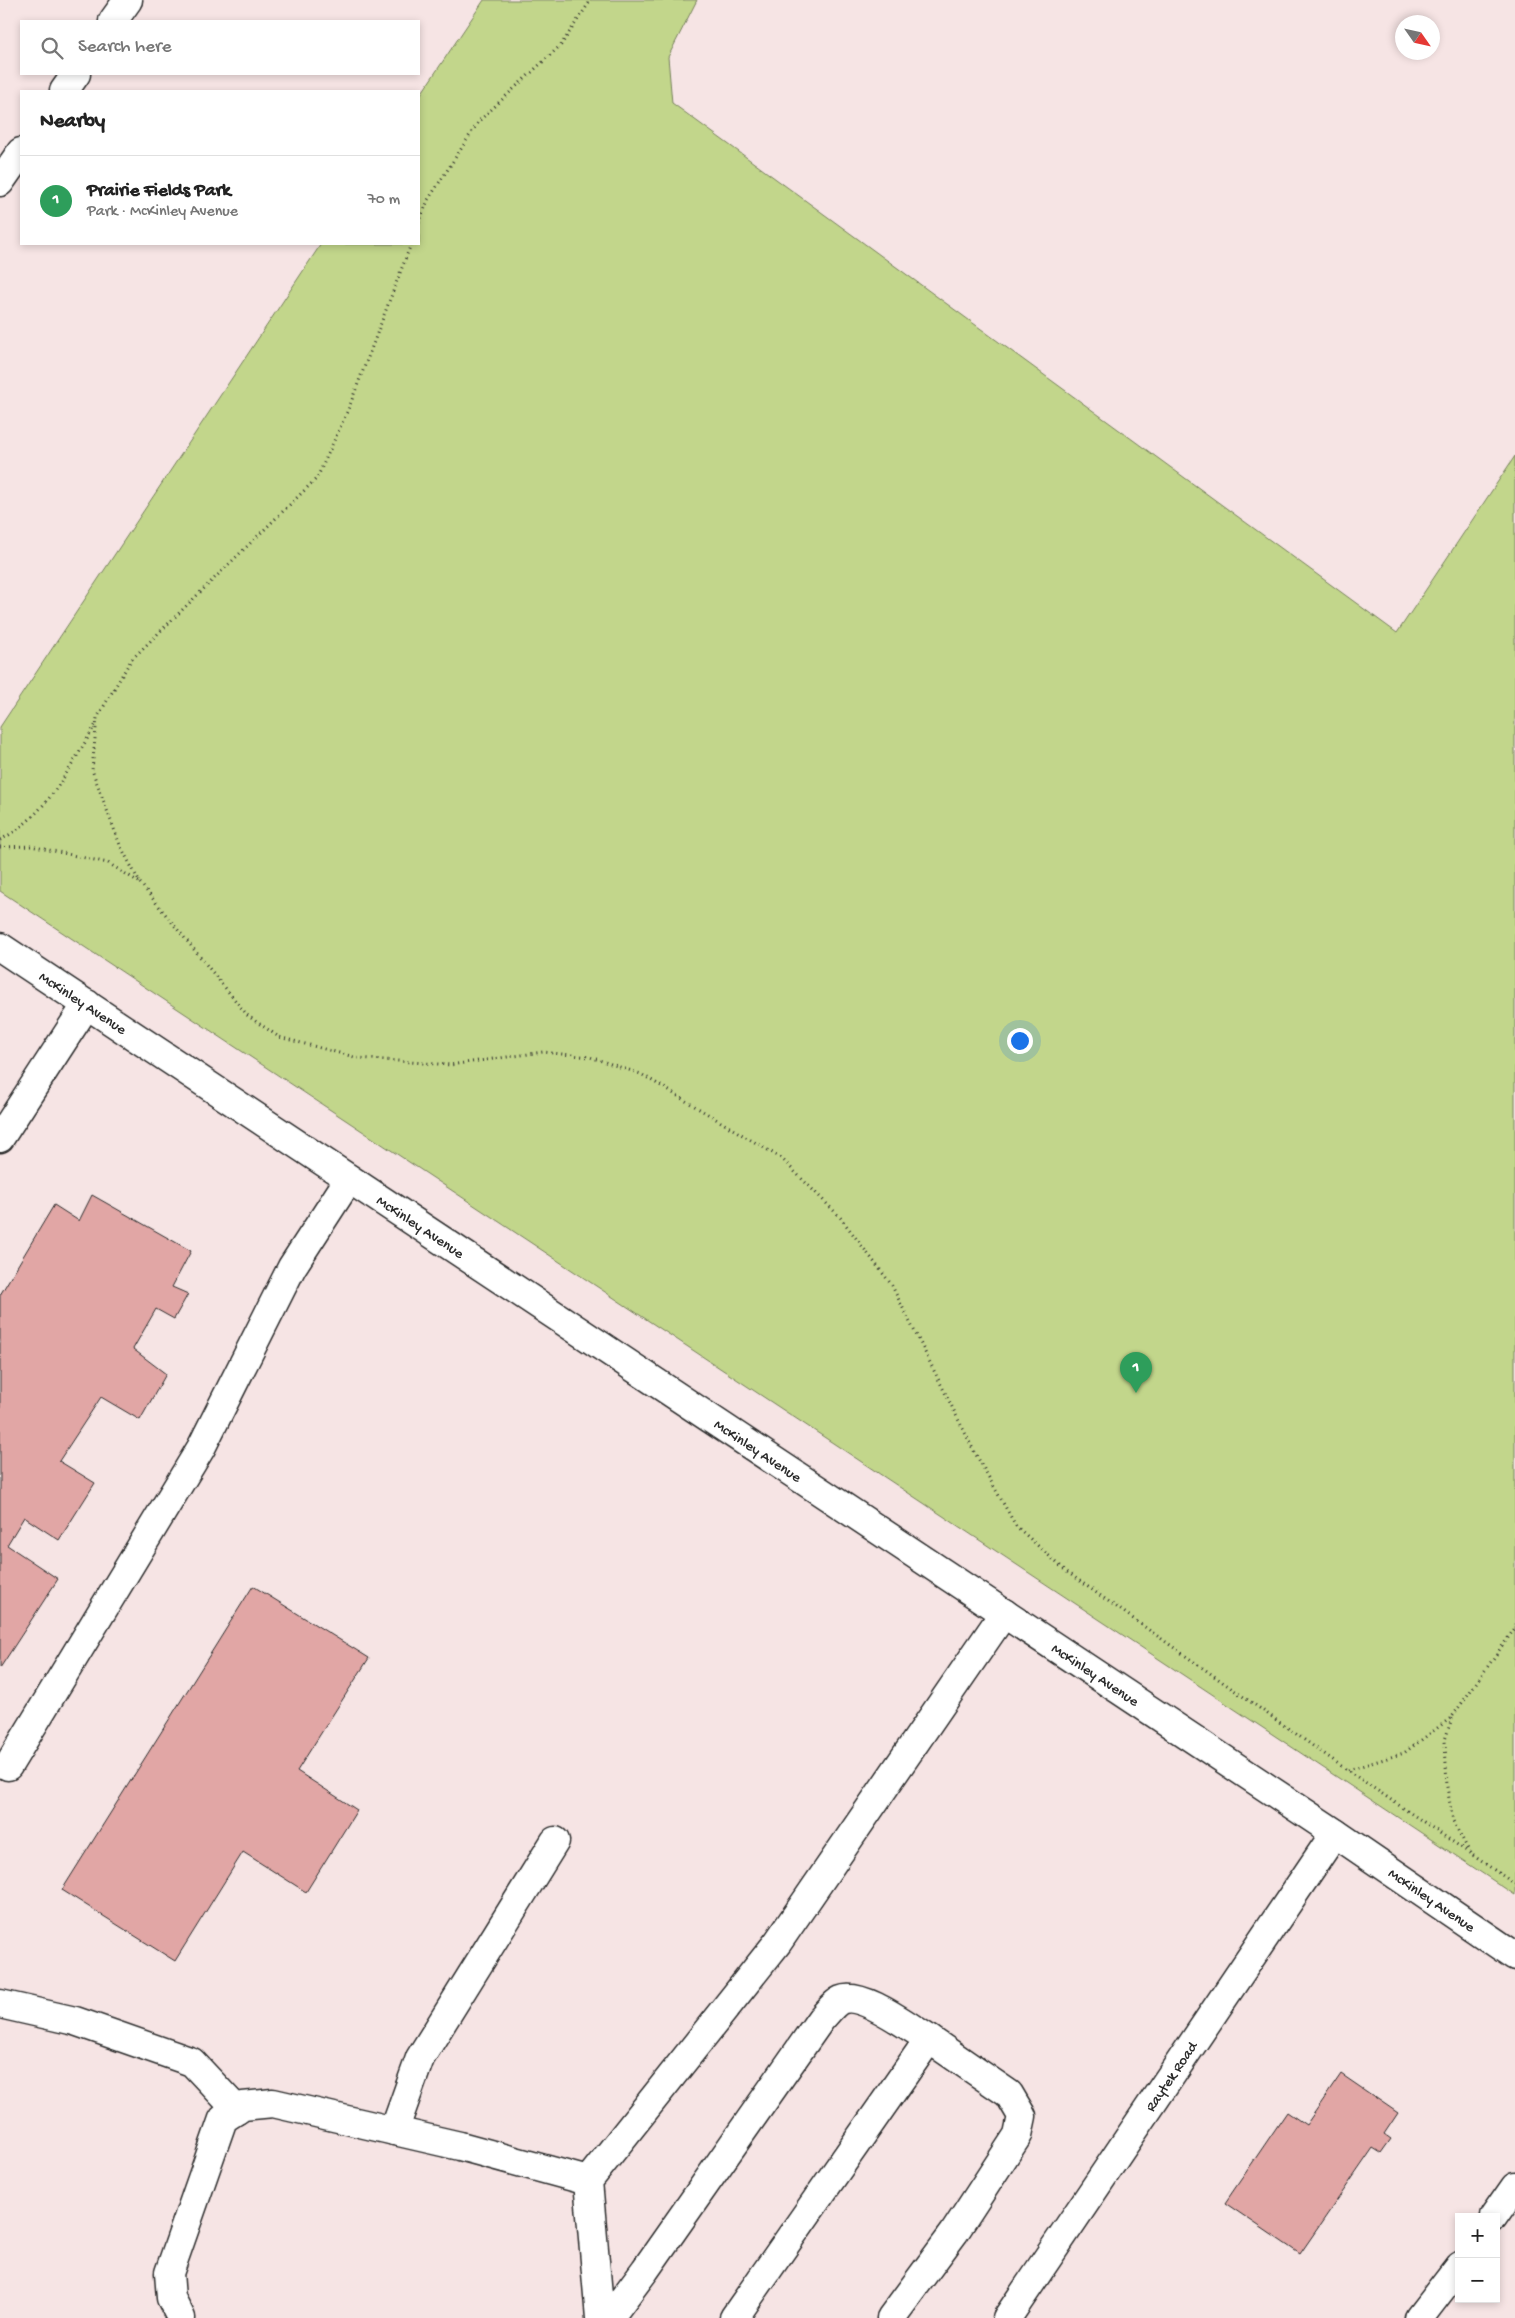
<!DOCTYPE html>
<html lang="en">
<head>
<meta charset="utf-8">
<style>
  body { margin:0; font-family:"Gochi Hand",sans-serif; background:#f6f6f6; color:#222 }
  .controls { position:absolute; right:15px; bottom:15px; display:grid; overflow:hidden; border-radius:0px; box-shadow:0 2px 8px #0003 }
  .controls button { width:45px; height:45px; display:grid; place-items:center; padding:0; border:0; border-bottom:1px solid #e0e0e0; background:#fff; color:#222; font:25px sans-serif }
  .compass { position:absolute; left:1395px; top:15px; width:45px; height:45px; border-radius:50%; background:#fff; box-shadow:0 2px 8px #0003; rotate:124deg }
  .you { position:absolute; left:1019px; top:1040px; width:18px; height:18px; margin:-12px; border:4px solid #fff; border-radius:50%; background:#1a73e8; box-shadow:0 0 0 8px #1a73e833 }
  .badge { display:grid; place-items:center; width:32px; height:32px; border-radius:50%; background:#d93025; color:#fff; font-size:16px; font-weight:700 }
  .pin { position:absolute; translate:-50% -41px; filter:drop-shadow(0 1px 2px #0008) }
  .pin::after { content:''; position:absolute; top:26px; width:18px; height:15px; background:inherit; clip-path:polygon(0 0,100% 0,50% 100%) }
  .list { margin:0; padding:0; list-style:none }
  h2 { display:flex; justify-content:space-between; align-items:center; height:65px; margin:0; padding:0 20px; font-size:21px }
  h2 small { font-size:16px; font-weight:400; color:#767676 }
  .list li { display:grid; grid-template-columns:32px 1fr auto; gap:15px; align-items:center; box-sizing:border-box; height:90px; padding:0 20px; border-top:1px solid #e0e0e0 }
  .list b { display:block; font-size:19px; white-space:nowrap }
  .list p { margin:0; font-size:16px; white-space:nowrap; color:#767676 }
  .list em { font-size:16px; font-style:normal; color:#767676 }
  .icon { flex:none; width:28px; height:28px; fill:none; stroke:currentColor; stroke-width:2; stroke-linecap:round; stroke-linejoin:round }
  .map { position:relative; flex:none; width:1515px; height:2318px; overflow:hidden }
  .search { position:absolute; background:#fff; box-shadow:0 2px 8px #0003; left:20px; top:20px; width:400px; height:55px; display:flex; align-items:center; gap:12px; box-sizing:border-box; padding:0 18px; border-radius:0px; color:#767676; font-size:19px }
  .panel { position:absolute; background:#fff; box-shadow:0 2px 8px #0003; left:20px; top:90px; width:400px; height:155px; border-radius:0px }
  .map>svg:first-child { display:block }
</style>
</head>
<body>
<div class="map">
<svg width="1515" height="2318" viewBox="0 0 1515 2318">
  <rect width="100%" height="100%" fill="#f6e4e4"/>
  <filter id="ink" filterUnits="userSpaceOnUse"><feTurbulence type="fractalNoise" baseFrequency=".02" numOctaves="2"/><feDisplacementMap in="SourceGraphic" scale="10" xChannelSelector="R" yChannelSelector="G"/><feConvolveMatrix kernelMatrix="1 2 1 2 8 2 1 2 1" color-interpolation-filters="sRGB"/></filter>
  <g filter="url(#ink)">
    <path fill="#c2d68b" stroke="#76805b" d="M484,0H697L668,57L672,103L1397,633L1515,456V1895L0,891V727L321,244H419V97Z"/>
    <path fill="#e1a6a5" stroke="#2b2b2b" d="M92,1195L191,1251L172,1287L188,1294L174,1319L156,1309L133,1349L166,1374L140,1420L101,1397L59,1461L95,1483L59,1540L24,1517L7,1545L58,1579L0,1668V1295L54,1205L79,1221Z
      M253,1586L369,1658L297,1771L357,1810L306,1892L243,1852L175,1961L62,1890Z
      M1341,2074L1398,2113L1384,2134L1391,2139L1381,2153L1373,2148L1300,2254L1225,2203L1287,2112L1306,2125Z"/>
    <g fill="none" stroke-linecap="round" stroke-linejoin="round">
      <defs>
        <g id="minor">
          <path d="M113,21L128,0"/>
          <path d="M64,91L76,74"/>
          <path d="M0,182L21,152"/>
          <path id="s1" d="M0,947L1335,1833L1515,1956"/>
          <path d="M0,1138L87,1004"/>
          <path d="M8,1766L201,1448L292,1267L349,1179"/>
          <path d="M0,2004L75,2021L192,2062L237,2110"/>
          <path d="M394,2131L420,2058L555,1841"/>
          <path d="M1494,2217L1515,2187"/>
          <path d="M181,2318L171,2298L169,2273L223,2119L243,2106L273,2103L460,2146L588,2181"/>
          <path d="M600,2318L588,2181L778,1942L1004,1613"/>
          <path d="M609,2318L645,2270L821,2019C827,2013 834,2003 841,2000C862,1991 910,2028 929,2039"/>
          <path d="M734,2318L929,2039L1009,2094L1022,2116L1018,2135L954,2233L891,2318"/>
          <path id="s2" d="M1007,2318L1335,1833"/>
          <path d="M1419,2318L1459,2266"/>
        </g>
      </defs>
      <use href="#minor" stroke="#2b2b2b" stroke-width="31"/>
      <path stroke="#2b2b2b" stroke-width="3" stroke-dasharray="1 4" stroke-linecap="butt" d="M419,223L428,200L479,121L561,45L591,0
        M411,244L348,410L317,478L131,660L97,718L92,770L120,845L140,883L248,1016L279,1037L358,1058L450,1065L543,1052L590,1057L641,1074L781,1158L840,1217L891,1284L974,1451L1016,1526L1067,1572L1347,1770L1515,1884
        M0,840C46,817 70,767 96,724
        M0,847L31,846L108,863L139,882
        M1452,1718L1445,1740L1447,1787L1453,1821L1470,1853
        M1348,1770L1404,1753L1452,1717L1515,1628"/>
      <use href="#minor" stroke="#fff" stroke-width="28"/>
    </g>
  </g>
  <g text-anchor="middle" stroke-width="4" stroke-linejoin="round" paint-order="stroke">
    <g font-size="15" fill="#2b2b2b" stroke="#fff">
      <text dy="5" stroke="none"><textPath href="#s1" startOffset="100">McKinley Avenue</textPath></text>
      <text dy="5" stroke="none"><textPath href="#s1" startOffset="505">McKinley Avenue</textPath></text>
      <text dy="5" stroke="none"><textPath href="#s1" startOffset="910">McKinley Avenue</textPath></text>
      <text dy="5" stroke="none"><textPath href="#s1" startOffset="1315">McKinley Avenue</textPath></text>
      <text dy="5" stroke="none"><textPath href="#s1" startOffset="1720">McKinley Avenue</textPath></text>
      <text dy="5" stroke="none"><textPath href="#s2" startOffset="292">Raytek Road</textPath></text>
    </g>
  </g>
</svg>
<div class="controls">
<button>+</button>
<button>−</button>
</div>
<svg class="compass" viewBox="-18 -18 36 36"><path d="M0-13l5 13h-10z" fill="#e53935"/><path d="M0 13l5-13h-10z" fill="#767676"/></svg>
<div class="you"></div>
<div class="pin badge" style="left:1136px;top:1393px;background:#2e9e5b">1</div>
<div class="search"><svg class="icon" aria-label="search" viewBox="0 0 24 24"><circle cx="10" cy="10" r="6"/><path d="M15 15l6 6"/></svg>Search here</div>
<section class="panel">
<h2>Nearby<small></small></h2>
<ul class="list">
<li><span class="badge" style="background:#2e9e5b">1</span><div><b>Prairie Fields Park</b><p>Park · McKinley Avenue</p></div><em>70 m</em></li>
</ul>
</section>
</div>
</body>
</html>
